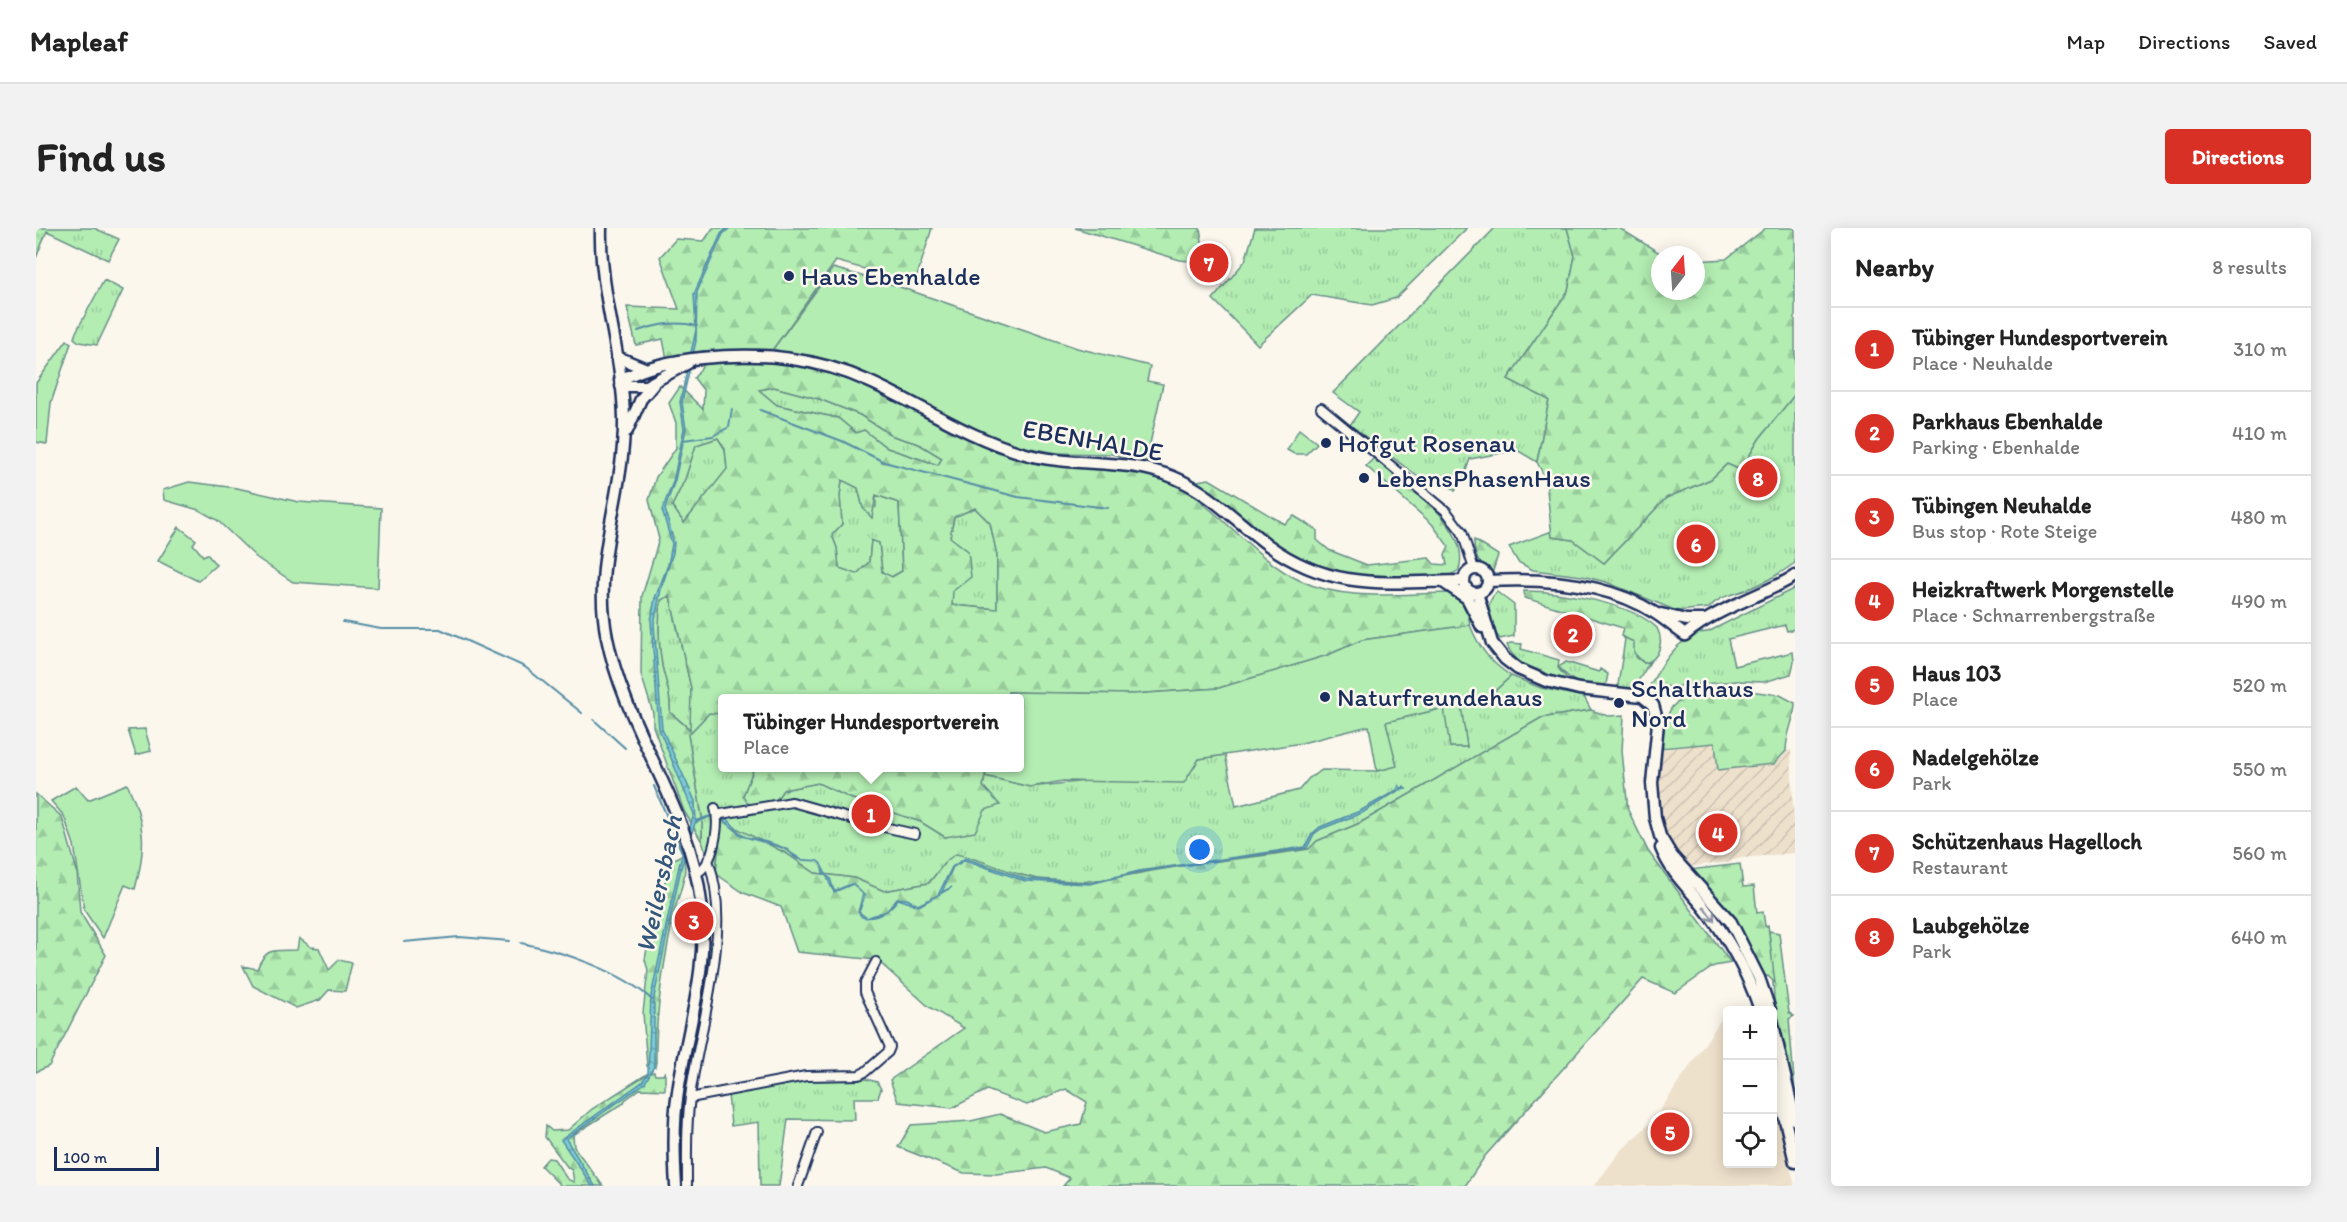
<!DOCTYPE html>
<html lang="en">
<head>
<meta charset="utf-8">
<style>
  body { margin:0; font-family:Itim,sans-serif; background:#f2f2f2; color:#222 }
  .controls { position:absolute; right:18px; bottom:18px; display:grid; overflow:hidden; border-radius:6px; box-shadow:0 3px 15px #0003 }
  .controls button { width:54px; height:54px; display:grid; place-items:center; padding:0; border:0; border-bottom:2px solid #e0e0e0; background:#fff; color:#222; font:30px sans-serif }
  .compass { position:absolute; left:1615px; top:18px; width:54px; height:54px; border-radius:50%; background:#fff; box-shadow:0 3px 15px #0003; rotate:17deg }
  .scale { position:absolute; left:18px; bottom:15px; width:105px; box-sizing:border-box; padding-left:6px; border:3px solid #1b2f5e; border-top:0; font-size:16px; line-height:21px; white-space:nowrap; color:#1b2f5e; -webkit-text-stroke:4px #fbf7ec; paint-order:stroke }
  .you { position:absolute; left:1164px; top:622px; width:21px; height:21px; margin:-15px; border:4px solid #fff; border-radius:50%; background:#1a73e8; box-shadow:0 0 0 9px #1a73e833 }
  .badge { display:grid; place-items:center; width:39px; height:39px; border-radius:50%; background:#d93025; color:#fff; font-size:20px; font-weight:700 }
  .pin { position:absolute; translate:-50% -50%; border:3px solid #fff; box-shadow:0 2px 6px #0006 }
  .popup { position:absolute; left:682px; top:466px; width:306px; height:78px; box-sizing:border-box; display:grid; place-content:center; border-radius:6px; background:#fff; filter:drop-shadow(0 2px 4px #0005); font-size:20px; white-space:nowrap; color:#767676 }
  .popup b { font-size:22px; color:#222 }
  .popup::after { content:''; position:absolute; left:50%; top:100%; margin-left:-12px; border:12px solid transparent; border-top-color:#fff }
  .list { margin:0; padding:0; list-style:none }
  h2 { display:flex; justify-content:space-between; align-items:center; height:78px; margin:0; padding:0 24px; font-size:26px }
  h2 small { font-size:20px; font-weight:400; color:#767676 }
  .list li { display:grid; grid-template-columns:39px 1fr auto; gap:18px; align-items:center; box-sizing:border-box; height:84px; padding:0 24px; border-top:2px solid #e0e0e0 }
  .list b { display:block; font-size:22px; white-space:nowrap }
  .list p { margin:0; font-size:20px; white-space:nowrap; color:#767676 }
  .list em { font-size:20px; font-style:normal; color:#767676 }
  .icon { flex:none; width:33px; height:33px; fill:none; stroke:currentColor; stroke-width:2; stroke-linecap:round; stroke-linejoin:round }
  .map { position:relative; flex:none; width:1759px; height:958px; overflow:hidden; border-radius:6px }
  header { display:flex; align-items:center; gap:36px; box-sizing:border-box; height:84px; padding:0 30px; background:#fff; border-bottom:2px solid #e0e0e0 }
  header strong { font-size:28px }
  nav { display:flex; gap:33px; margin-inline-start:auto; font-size:21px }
  .intro { display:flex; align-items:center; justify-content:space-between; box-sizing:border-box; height:144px; padding:0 36px }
  h1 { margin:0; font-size:42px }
  .button { padding:15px 27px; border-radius:6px; background:#d93025; color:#fff; font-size:21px; font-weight:700 }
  main { display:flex; gap:36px; padding:0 36px }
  aside { flex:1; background:#fff; border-radius:6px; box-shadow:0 3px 15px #0003 }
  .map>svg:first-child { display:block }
</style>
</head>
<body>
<header>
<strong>Mapleaf</strong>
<nav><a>Map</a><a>Directions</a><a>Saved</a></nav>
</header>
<div class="intro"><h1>Find us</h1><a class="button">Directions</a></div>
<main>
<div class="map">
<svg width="1759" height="958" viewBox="0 0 1759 958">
  <defs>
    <pattern id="industrial-furrows" width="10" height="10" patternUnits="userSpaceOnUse" patternTransform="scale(1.5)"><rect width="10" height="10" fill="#eee1cc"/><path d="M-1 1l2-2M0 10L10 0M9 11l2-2" fill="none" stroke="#ccc1b2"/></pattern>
    <pattern id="grass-tufts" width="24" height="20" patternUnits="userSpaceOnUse" patternTransform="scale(1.5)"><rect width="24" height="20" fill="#b3edb2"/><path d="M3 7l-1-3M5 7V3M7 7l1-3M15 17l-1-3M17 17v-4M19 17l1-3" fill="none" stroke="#99cc9c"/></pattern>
    <pattern id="forest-firs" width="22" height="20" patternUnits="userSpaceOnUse" patternTransform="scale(1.5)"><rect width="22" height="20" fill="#b3edb2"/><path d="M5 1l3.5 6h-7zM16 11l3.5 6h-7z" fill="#99cc9c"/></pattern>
    <pattern id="water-waves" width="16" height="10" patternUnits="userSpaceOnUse" patternTransform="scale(1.5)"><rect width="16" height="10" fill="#7bccd6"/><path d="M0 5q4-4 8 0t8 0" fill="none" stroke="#64a6b1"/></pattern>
  </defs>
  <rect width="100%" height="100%" fill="#fbf7ec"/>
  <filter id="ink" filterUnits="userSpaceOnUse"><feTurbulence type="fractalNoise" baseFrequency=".0167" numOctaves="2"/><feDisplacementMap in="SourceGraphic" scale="12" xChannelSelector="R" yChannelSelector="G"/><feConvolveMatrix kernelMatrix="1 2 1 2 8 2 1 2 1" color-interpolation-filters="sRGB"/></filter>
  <g filter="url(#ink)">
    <path fill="#eee1cc" d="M1690,784L1692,936H1736L1737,868L1759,958H1558L1584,924L1619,890Z"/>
    <path fill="url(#industrial-furrows)" d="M1679,514L1683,542L1734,537L1747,529L1750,523L1755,522L1759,625L1696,631V634L1649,639L1634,619L1623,593L1620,555L1623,522Z"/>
    <path fill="url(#grass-tufts)" stroke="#678e88" stroke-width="1.5" d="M0,0H58L83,11L72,32L11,3L0,30Z
      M1219,0H1431L1360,70L1336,77L1276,67L1222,117L1177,71L1209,33Z
      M1459,0H1531L1539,28L1532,63L1472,151L1513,172L1501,234L1481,222L1434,231L1427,251L1419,263L1400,246L1389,254L1314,197L1323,184L1297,165Z
      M68,52L87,62L61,117L43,114L38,110L40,104Z
      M738,159L783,171L824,187L857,208L883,216L906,230L902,237L851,220L828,202L820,205L802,190L741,177L723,162Z
      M1759,166V335C1745,345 1728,355 1712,361C1697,367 1684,367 1673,380L1641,383L1570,354L1546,348L1497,342L1482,334L1473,319L1516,303L1517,309L1537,312L1568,335L1630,270L1675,251L1691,236L1705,242L1723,211Z
      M682,210L689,221L691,242L648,295L636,278L649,251L660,217Z
      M806,251L822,260L827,280L840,279V267L863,275L866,343L855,349L846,344L843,315L835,313L833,334L821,346L803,340L801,320L796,307L806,296L804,268Z
      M939,280L954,295L961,327V381L916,377L914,310L918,289Z
      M1759,360V401L1751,403L1749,397L1692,411L1698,438L1757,424L1758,434L1755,446L1728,454L1701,453L1612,461C1623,440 1645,403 1672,404Z
      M1461,364L1478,377V408L1464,411C1452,398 1447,376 1461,364Z
      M634,368L655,460V502L634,484C635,467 630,455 626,438C622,415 622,394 625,372Z
      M1585,408L1599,414L1600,429L1608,435L1614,434L1597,461L1584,460L1582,457L1589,411Z
      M1474,415L1486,416L1485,421L1523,432L1522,440L1533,453C1511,447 1480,441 1471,417Z
      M1530,434L1563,444L1564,441L1572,446L1570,456C1552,462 1534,454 1523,439Z
      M1475,448L1505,460L1548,469L1555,482L1505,490L1324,595L1281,613L1274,621L1134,640L1052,654L1001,651L962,641L910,633L893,655L848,663L818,650L779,645L751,626L684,593L680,646L666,614V589L652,507L674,484L686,486V540H718L707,568L738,575L747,562L782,555L814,570L885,594L909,609L949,582L963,577L947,558L949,548L994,559L1155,542L1163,531L1189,527L1200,578L1263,562L1273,550L1286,542L1341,543L1360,538L1349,494L1409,480L1414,519H1431L1424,477L1451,470Z
      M1733,703L1743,705L1753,785L1758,788L1753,791L1759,864L1739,782Z
      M672,713H677L674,749L660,830L650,958H644L647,858L669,758Z
      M830,851L841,854L845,861L842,870H818L819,892L752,891L743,958H724L723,894L695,898L692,866L774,852Z"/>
    <path fill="url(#forest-firs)" stroke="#678e88" stroke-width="1.5" fill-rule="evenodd" d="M677,0H896L879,55L800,33L737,121L667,123L631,132L627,111L600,117L591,79L643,81L624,29L640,11L668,13Z
      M1039,0H1164L1168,26L1160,28L1161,34L1144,32Z
      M1531,0H1583L1627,27H1624V63H1660V33L1690,31L1730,0H1759V166L1723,211L1705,242L1691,236L1675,251L1630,270L1568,335L1537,312L1516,309L1510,252L1501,234L1513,172L1472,151L1532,63L1539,28Z
      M673,129L774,133L977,222L1084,236L1163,263L1166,275C1198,299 1227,335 1263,352C1312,375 1366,365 1418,365L1431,377L1434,397L1326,412L1292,427L1183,460L1097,466L972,464L970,470H686V486L673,485L652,507L666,589V614L648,583L617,498V485L605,446L606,368L623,311L613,272L620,249L640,220V195L633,175L644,159L667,181L668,163L658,150ZM738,159L783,171L824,187L857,208L883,216L906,230L902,237L851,220L828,202L820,205L802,190L741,177L723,162ZM682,210L689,221L691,241L648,295L636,278L649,251L660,217ZM806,252L822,260L827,280L836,290L840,267L863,275L866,343L856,349L846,344L843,315L835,312L833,334L821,346L803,340L801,320L796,307L806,296L804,268ZM939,280L954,295L961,327V381L916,377L917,363L935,349L932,323L914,309L918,289ZM634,368L655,460L654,502L634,484C635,467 630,455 626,438C622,415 622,394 625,372Z
      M1338,230C1368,255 1436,297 1423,342C1408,353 1388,350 1370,351C1348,351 1318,353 1297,345C1244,327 1203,288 1161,253L1173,251L1248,296L1258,288L1281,302V312L1293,322L1331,337L1393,330L1398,336L1411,337L1409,327L1413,319L1396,296L1330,238Z
      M1438,312L1462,327L1456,346C1444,342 1437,324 1438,312Z
      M1488,363C1522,363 1596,375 1621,400C1628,413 1624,432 1608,435L1598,425V414L1585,408L1587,400L1489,370Z
      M1713,463L1744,467L1759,475C1759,492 1750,504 1750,523L1738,536L1682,542L1679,515L1625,520L1630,490L1636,479L1645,471L1658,467L1668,470L1686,464Z
      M1555,482L1572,488L1588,487L1586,523L1592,582L1612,623L1695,735L1678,738L1639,765L1607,751L1449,928L1429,958H1027L1034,950L1010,940L960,946L928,945L862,919L875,897L935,893L964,886L1008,904L1045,896L1051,874L1030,861L991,877L951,862L916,880L862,874L854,852L928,800L893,779L841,732L761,724L745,679L708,665L680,646L685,592L751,626L779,645L818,650L848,663L893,655L910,633L920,626C953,633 982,650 1016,653C1056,657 1094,646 1133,640C1180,632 1227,629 1273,621L1281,613L1324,595L1505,490Z
      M718,540H951L947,558L964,577L949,582L939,604L909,609L885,594L814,570L782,555L747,562L738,575L715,580L707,568Z
      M0,566L26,589L41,643L44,684L70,727L13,838L0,844Z
      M647,626C653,647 643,664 638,685C628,734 619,784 620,834L619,839L614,840L611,838L607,785L612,742L609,732L617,684L626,669L633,634Z
      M1704,636L1707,659L1718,658L1721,685L1727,684L1729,698L1732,697L1739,755L1732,748L1726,749C1714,705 1684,673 1653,642Z
      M263,710L275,719L283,720L293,742L303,732L316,735L309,763L293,762L284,772L260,780L217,758L207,738L221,741C230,718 239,723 261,722Z
      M629,843V862L604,861L589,872L588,875L537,907L538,919L567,958H525L505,938L512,930L518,931L531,951L538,954L536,942L532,940L509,909L510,898L516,903L532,902L556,881L611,846L618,844L619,847H627Z"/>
    <path fill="#b3edb2" stroke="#678e88" stroke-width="1.5" d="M797,40L858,57L1041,120L1114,138L1111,153L1127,156L1110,234L1075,226L1022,225L972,216L926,199L790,134L737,121Z
      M31,112L35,115L15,175L11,216L0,214V155Z
      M1263,201L1281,215L1270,226H1258L1251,222Z
      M153,254L201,260L263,274L345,280L342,360L257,354L221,330L181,292L163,282L128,272L127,262Z
      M143,299L160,312L157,316L167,328L171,326L180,337L162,353L122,333Z
      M1434,397C1443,420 1454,434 1475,448L1451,470L1425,477L1431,519H1414L1408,480L1350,494L1361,538L1341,543L1333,498L1266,515L1163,531L1148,555L1027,553L994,559L949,548L951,540H984V470H970L972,464L1097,466L1183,460L1292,427L1326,412Z
      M109,501L115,523L100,527L92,502Z
      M91,556C110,593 110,622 99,661L89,657L67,710L48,682L38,617L28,588L15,573L40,558L52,572Z"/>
    <path fill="url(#water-waves)" stroke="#558da6" stroke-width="1.5" d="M691,0H694L687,6L661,64L660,113L646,174L650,201L639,252L629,281L638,315L637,325L625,361L618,396L626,501L659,573L660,593C666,591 675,586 682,586C694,587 700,606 710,609C723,612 738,615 750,621C755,623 755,627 760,630C767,634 776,630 783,634C787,636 786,641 787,646L794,650L798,663L815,656H817L829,668L823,684L831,690L851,683L861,670L871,671L882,677L902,667L916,639L929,630L990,651L1054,655L1103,643L1269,619L1276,606L1284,599L1324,583L1361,562L1363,557L1365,560L1369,559L1365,561H1371L1363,562L1326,585L1285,601L1278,606L1271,620L1103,644L1054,656L989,653L929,632L917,639L906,664L916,659L883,678L862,671C853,683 842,692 826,689L822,684L827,666L817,656L798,664C792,655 790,641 782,633L766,632L747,620L706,608L681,586L659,595L645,640L618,769V838L609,855L530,911L559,958H556L525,912L606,854L612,845L615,768L643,638L658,586L623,501L615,393L619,370L632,337L636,316L626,282L637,254L648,201L644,174L660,102L658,66L685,6Z"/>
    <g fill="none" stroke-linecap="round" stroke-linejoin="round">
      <path stroke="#558da6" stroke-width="2" d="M602,103C622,96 640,93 661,98
        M724,182L806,213L848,234L982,269L1072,280
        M647,212L677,208L693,199L696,181
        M307,394L345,401H404L489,439L546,485
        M558,492L589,520
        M618,558L648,629
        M834,689L845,685
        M368,714L423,709L474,713
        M485,715C525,723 586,743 616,772"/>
      <defs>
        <path id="minor" d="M1285,180L1410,283L1426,304L1438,341
          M682,589L685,586L756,574L830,595L879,606
          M661,645C678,636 684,596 679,580
          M654,870L770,848L823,847L829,844L852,824L854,819L829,764V755L840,734
          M651,958C651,926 650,894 655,862C665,793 697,700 672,632
          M762,958L781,904"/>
        <path id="tertiary" d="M565,0C563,65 587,126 588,191C589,268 555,331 571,410C590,503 654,579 665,674C673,741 651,800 642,864C637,895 638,927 640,958
          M581,129L608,140
          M584,152C612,138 636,133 666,130C725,124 780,129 834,154C885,177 931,209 986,225C1035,240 1088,229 1137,249C1174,264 1201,294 1232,317C1296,364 1354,354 1427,353
          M585,158H610L652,135
          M591,203L605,171L617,157
          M1428 353a12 12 0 1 1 24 0a12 12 0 1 1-24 0Z
          M1452,353C1507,350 1571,354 1619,385C1630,392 1639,400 1649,407C1680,380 1724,369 1759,348
          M1407,354L1431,370L1446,399
          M1441,365L1456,415L1469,431L1482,441L1510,453L1543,461L1606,468L1617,477L1622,495L1616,555L1619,590L1624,608L1636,628L1695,694L1723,750L1734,782
          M1625,386L1650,392H1668
          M1625,620C1634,643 1650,658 1666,677C1692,709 1711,743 1724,782
          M1736,792L1759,892
          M1736,837L1759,934"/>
      </defs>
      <use href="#minor" stroke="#1b2f5e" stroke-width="12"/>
      <use href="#tertiary" stroke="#1b2f5e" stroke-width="15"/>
      <use href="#minor" stroke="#fbf7ec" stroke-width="8"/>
      <use href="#tertiary" stroke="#fbf7ec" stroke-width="10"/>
    </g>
    <defs><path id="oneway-shaft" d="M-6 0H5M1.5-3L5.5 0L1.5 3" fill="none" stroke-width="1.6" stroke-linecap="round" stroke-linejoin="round" transform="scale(1.5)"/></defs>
    <use stroke="#8b93a5" href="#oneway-shaft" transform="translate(1673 686) rotate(53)"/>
  </g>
  <g fill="#1b2f5e" stroke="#fbf7ec" stroke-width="2">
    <circle cx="753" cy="48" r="6"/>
    <circle cx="1290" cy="215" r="6"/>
    <circle cx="1328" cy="250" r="6"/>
    <circle cx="1289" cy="469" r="6"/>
    <circle cx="1583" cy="475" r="6"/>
  </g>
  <g text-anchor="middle" stroke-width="5" stroke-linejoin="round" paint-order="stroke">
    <g font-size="26" fill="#1b2f5e" stroke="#fbf7ec" text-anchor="start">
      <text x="765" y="57">Haus Ebenhalde</text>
      <text x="1302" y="224">Hofgut Rosenau</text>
      <text x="1340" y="259">LebensPhasenHaus</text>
      <text x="1595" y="469">Schalthaus<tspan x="1595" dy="30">Nord</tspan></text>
      <text x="1301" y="478">Naturfreundehaus</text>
    </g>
    <g font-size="26" fill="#1b2f5e" stroke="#fbf7ec">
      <text transform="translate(1057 212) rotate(10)" y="9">EBENHALDE</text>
    </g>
    <g font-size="27" font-style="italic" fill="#33567c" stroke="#fbf7ec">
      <text transform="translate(623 656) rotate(-78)" y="9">Weilersbach</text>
    </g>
  </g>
</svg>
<div class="controls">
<button>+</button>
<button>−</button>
<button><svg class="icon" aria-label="locate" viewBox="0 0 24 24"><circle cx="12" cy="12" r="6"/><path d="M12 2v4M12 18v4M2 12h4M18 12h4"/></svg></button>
</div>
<svg class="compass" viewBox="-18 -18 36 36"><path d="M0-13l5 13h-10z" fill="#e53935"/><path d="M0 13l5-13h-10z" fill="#767676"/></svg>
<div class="scale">100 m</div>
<div class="you"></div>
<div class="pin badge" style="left:835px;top:586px">1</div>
<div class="popup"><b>Tübinger Hundesportverein</b>Place</div>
<div class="pin badge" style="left:1537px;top:406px">2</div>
<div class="pin badge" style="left:658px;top:693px">3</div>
<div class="pin badge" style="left:1682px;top:605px">4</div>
<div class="pin badge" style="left:1634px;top:904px">5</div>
<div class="pin badge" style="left:1660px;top:316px">6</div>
<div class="pin badge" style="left:1173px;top:35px">7</div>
<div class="pin badge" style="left:1722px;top:250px">8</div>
</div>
<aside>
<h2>Nearby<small>8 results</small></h2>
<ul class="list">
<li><span class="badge">1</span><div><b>Tübinger Hundesportverein</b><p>Place · Neuhalde</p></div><em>310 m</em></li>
<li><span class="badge">2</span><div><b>Parkhaus Ebenhalde</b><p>Parking · Ebenhalde</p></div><em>410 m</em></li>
<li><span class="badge">3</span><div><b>Tübingen Neuhalde</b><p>Bus stop · Rote Steige</p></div><em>480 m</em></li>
<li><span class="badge">4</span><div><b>Heizkraftwerk Morgenstelle</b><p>Place · Schnarrenbergstraße</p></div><em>490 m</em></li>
<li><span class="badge">5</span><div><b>Haus 103</b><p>Place</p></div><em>520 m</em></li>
<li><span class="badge">6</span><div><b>Nadelgehölze</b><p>Park</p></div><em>550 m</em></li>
<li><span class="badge">7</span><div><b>Schützenhaus Hagelloch</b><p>Restaurant</p></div><em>560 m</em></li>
<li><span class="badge">8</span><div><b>Laubgehölze</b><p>Park</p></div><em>640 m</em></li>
</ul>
</aside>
</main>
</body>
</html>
